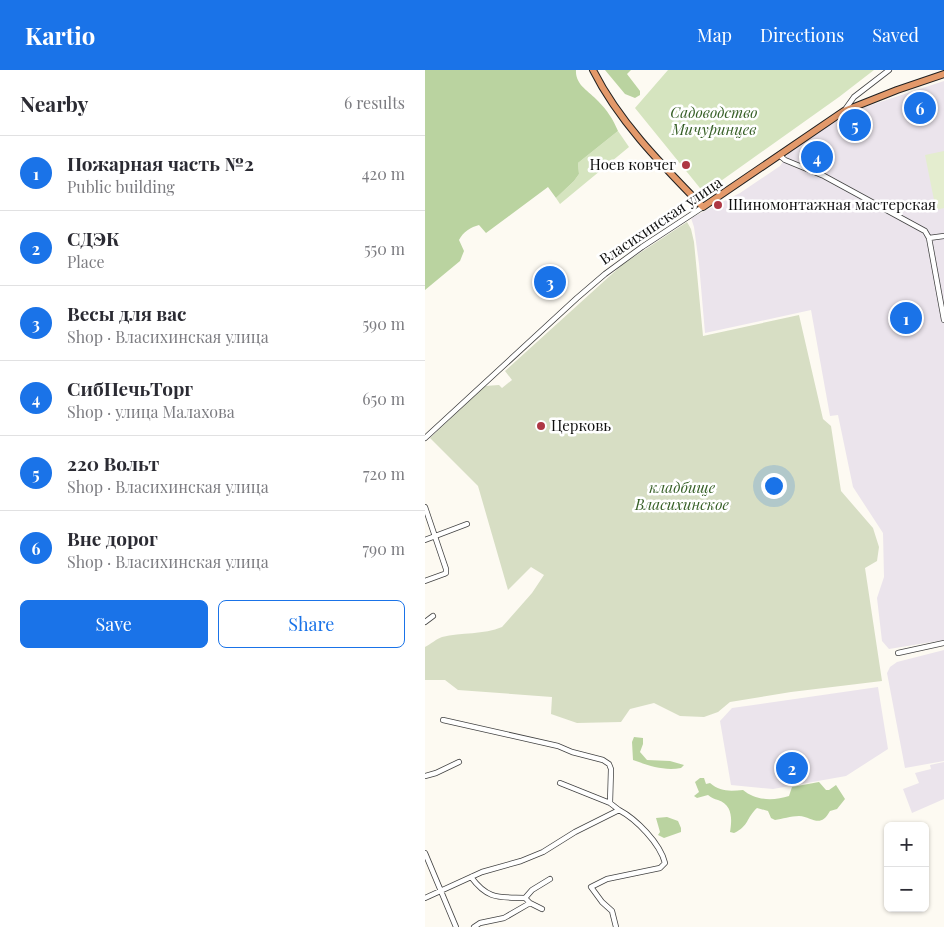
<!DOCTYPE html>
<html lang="en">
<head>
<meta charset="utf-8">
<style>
  body { margin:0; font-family:"Playfair Display",serif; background:#f2f2f3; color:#2b2b33 }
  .controls { position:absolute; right:15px; bottom:15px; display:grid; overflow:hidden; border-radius:8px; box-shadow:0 1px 4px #0004 }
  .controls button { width:45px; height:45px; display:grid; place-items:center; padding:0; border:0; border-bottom:1px solid #e1e1e2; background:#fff; color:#2b2b33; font:25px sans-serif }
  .you { position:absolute; left:348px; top:415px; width:18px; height:18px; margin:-12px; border:4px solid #fff; border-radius:50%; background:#1a73e8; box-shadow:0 0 0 8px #1a73e833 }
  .badge { display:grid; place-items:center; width:32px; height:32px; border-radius:50%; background:#1a73e8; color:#fff; font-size:16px; font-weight:700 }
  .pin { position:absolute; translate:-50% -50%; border:2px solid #fff; box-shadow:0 1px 5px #0006 }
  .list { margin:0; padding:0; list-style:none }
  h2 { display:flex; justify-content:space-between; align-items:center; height:65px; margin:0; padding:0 20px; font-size:21px }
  h2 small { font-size:16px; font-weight:400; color:#7c7c81 }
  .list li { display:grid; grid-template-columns:32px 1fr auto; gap:15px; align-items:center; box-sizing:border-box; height:75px; padding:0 20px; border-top:1px solid #e1e1e2 }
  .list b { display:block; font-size:19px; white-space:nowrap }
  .list p { margin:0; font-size:16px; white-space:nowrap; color:#7c7c81 }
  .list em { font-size:16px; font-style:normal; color:#7c7c81 }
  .actions { display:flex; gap:10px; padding:15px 20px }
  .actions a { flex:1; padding:11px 0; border:1px solid #1a73e8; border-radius:8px; text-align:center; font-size:18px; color:#1a73e8 }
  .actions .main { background:#1a73e8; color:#fff }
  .map { position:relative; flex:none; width:519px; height:857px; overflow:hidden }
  header { display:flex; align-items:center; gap:30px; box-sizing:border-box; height:70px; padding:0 25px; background:#1a73e8; color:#fff }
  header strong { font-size:24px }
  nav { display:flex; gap:28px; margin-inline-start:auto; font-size:18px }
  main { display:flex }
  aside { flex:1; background:#fff }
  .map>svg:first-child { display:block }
</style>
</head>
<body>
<header>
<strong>Kartio</strong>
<nav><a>Map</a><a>Directions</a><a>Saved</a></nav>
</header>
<main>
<aside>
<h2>Nearby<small>6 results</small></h2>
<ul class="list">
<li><span class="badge">1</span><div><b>Пожарная часть №2</b><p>Public building</p></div><em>420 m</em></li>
<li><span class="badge">2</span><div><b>СДЭК</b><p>Place</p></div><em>550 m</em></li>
<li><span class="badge">3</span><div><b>Весы для вас</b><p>Shop · Власихинская улица</p></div><em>590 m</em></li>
<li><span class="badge">4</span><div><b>СибПечьТорг</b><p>Shop · улица Малахова</p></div><em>650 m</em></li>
<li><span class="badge">5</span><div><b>220 Вольт</b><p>Shop · Власихинская улица</p></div><em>720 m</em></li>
<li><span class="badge">6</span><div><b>Вне дорог</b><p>Shop · Власихинская улица</p></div><em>790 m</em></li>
</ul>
<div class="actions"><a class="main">Save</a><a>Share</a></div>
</aside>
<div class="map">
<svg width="519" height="857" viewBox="0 0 519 857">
  <rect width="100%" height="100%" fill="#fdfaf2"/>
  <path fill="#ebe4ec" d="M519,11V570L464,579L457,571L452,528L459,507L458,463L428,417L413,345L405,346L386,240L280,263L274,194L269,157L266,148L315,123L355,96L365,81L409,52L440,37Z
    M519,580V691L480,698L462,603L465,597L472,592Z
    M453,617L463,679L421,706L348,719L306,715L295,651L307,638Z
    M519,692V729L487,743L478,719L494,713L490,703L506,699L505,695Z"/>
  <path fill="#d5e4bf" d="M243,0H449L414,27L279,123L210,38Z
    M193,61L204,77L135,134L131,128L149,111L154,104L153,93Z"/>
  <path fill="#bad3a0" d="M0,0H151C150,15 164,21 173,31C182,40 188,49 193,61L153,93L154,104L149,111L131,128L123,117L61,163L54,155C46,157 38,162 34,170L39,181L35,191L0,220Z
    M180,0H206L202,4L215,21V25L210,28L200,24Z
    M209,667L218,668V674L215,682L222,690L245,691L259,695L256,698C239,701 225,696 208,690L207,672Z
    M275,708H279L281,714L285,713C295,722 305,721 318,720C331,731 349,731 364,726L367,717L394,712L401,720H404L411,715L420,729L412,739L405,741C395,759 388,747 374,746C366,746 357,749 350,750L346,748L343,741L332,738C321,748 324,756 309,763L305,762C307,750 308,735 293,730C289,729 287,728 283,725L272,728L269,726L274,722L270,712Z
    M242,747L253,751L256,758V762L239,768L233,765L235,762L231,748Z"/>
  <path fill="#d7dec4" d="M262,152L266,159L269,172L278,266L374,245L398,349L406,356L416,421L448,458L454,477L452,491L440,498L457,611L366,622L305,632L293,642L279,647L255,646L229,633L205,639L196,652L152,653L126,644L127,627L33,620L20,610H0V577C6,574 11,569 17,567C36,562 59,565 77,557L107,523L119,505L106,497L83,520L53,416L5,368L60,316L74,315L77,318L87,310L80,301L198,194Z"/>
  <path fill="#e4edcf" d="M519,81V138L511,140L500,85Z"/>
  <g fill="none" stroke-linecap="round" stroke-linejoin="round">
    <defs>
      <path id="minor" d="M419,41L429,27L464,0
        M354,85L360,90L399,106L500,161L504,168L519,250
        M504,168L519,166
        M0,368L152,228L180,204L217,177L278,137
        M0,437L21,499V503L19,504L0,511
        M0,470L42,454
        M0,552L8,546
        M473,583L519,573
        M18,650L133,676L147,682L178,690L184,694L186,699L185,733
        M0,706L11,703L34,692
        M0,783L31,857
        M46,807C63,830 74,827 100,828L105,833
        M0,828L57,802L96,791L118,782L150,762L194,740L185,733L135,713
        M100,828L107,820L125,809
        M49,857L55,853L79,848L105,833L117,839
        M191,857L187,841L177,832L166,817L182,809L235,798L240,793C235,773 211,749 194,740"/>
      <path id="highway" d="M168,0C194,52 237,95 278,137L419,41L472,20L519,4"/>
    </defs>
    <use href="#minor" stroke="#424242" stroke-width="6"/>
    <use href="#highway" stroke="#202020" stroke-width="8"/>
    <use href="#minor" stroke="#fff" stroke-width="4.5"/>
    <use href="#highway" stroke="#e3996a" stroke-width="6"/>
  </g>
  <g fill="#ae3744" stroke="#fff" stroke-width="2">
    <circle cx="261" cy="95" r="5"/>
    <circle cx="293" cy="135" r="5"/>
    <circle cx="116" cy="356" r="5"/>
  </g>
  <g text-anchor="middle" stroke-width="5" stroke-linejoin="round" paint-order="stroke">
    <g font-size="15" font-style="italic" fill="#365f26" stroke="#fff">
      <text x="289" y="48">Садоводство<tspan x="289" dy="17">Мичуринцев</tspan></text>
      <text x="257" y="423">кладбище<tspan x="257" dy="17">Власихинское</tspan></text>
    </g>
    <g font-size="15" fill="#0f0f0f" stroke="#fff" text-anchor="start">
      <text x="251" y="100" text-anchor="end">Ноев ковчег</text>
      <text x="303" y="140">Шиномонтажная мастерская</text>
      <text x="126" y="361">Церковь</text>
    </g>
    <g font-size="15" fill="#0f0f0f" stroke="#fff">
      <text transform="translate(236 151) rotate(-34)" y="5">Власихинская улица</text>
    </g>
  </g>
</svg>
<div class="controls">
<button>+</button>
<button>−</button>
</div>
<div class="you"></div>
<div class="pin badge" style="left:481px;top:248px">1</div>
<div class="pin badge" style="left:367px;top:698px">2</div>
<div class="pin badge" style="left:125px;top:212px">3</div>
<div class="pin badge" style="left:392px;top:87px">4</div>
<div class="pin badge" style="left:430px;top:55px">5</div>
<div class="pin badge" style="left:495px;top:38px">6</div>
</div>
</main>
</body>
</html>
